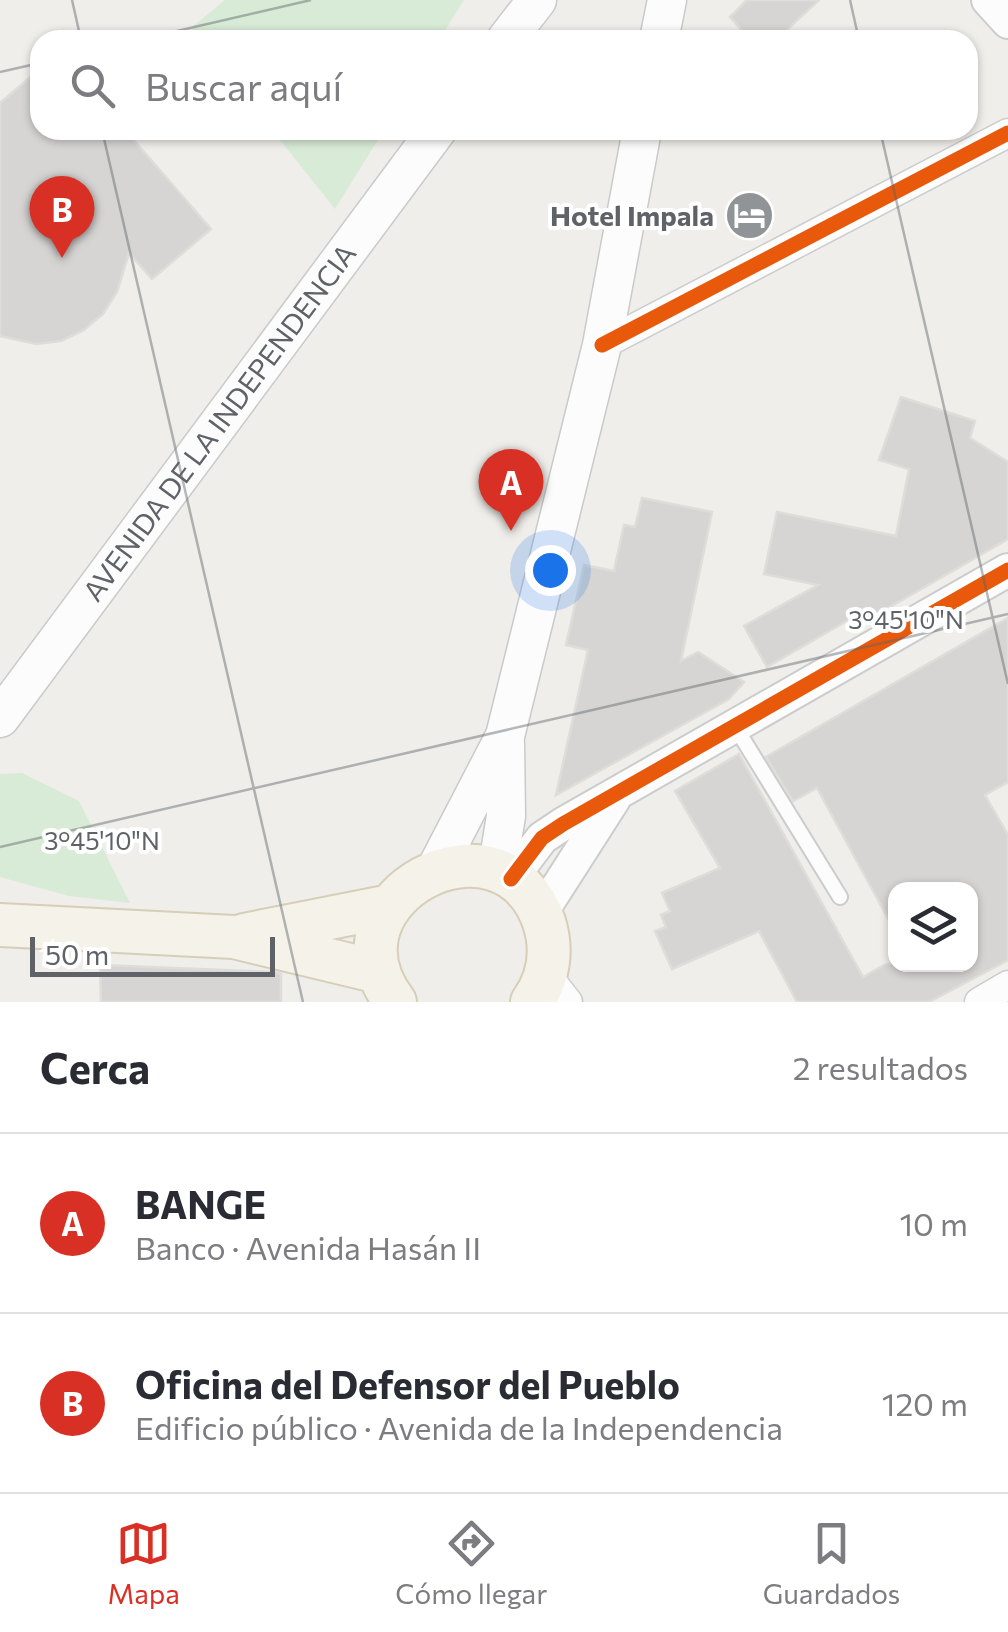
<!DOCTYPE html>
<html lang="es">
<head>
<meta charset="utf-8">
<style>
  body { margin:0; font-family:Commissioner,sans-serif; background:#f2f2f3; color:#2b2b33 }
  .controls { position:absolute; right:30px; bottom:30px; display:grid; overflow:hidden; border-radius:20px; box-shadow:0 2px 8px #0004 }
  .controls button { width:90px; height:90px; display:grid; place-items:center; padding:0; border:0; border-bottom:2px solid #e1e1e2; background:#fff; color:#2b2b33; font:50px sans-serif }
  .scale { position:absolute; left:30px; bottom:25px; width:245px; box-sizing:border-box; padding-left:10px; border:5px solid #5f6368; border-top:0; font-size:28px; line-height:35px; white-space:nowrap; color:#5f6368; -webkit-text-stroke:8px #fff; paint-order:stroke }
  .you { position:absolute; left:550px; top:570px; width:35px; height:35px; margin:-25px; border:8px solid #fff; border-radius:50%; background:#1a73e8; box-shadow:0 0 0 15px #1a73e833 }
  .badge { display:grid; place-items:center; width:65px; height:65px; border-radius:50%; background:#d93025; color:#fff; font-size:32px; font-weight:700 }
  .pin { position:absolute; translate:-50% -82px; filter:drop-shadow(0 2px 5px #0008) }
  .pin::after { content:''; position:absolute; top:52px; width:35px; height:30px; background:inherit; clip-path:polygon(0 0,100% 0,50% 100%) }
  .list { margin:0; padding:0; list-style:none }
  h2 { display:flex; justify-content:space-between; align-items:center; height:130px; margin:0; padding:0 40px; font-size:42px }
  h2 small { font-size:32px; font-weight:400; color:#7c7c81 }
  .list li { display:grid; grid-template-columns:65px 1fr auto; gap:30px; align-items:center; box-sizing:border-box; height:180px; padding:0 40px; border-top:2px solid #e1e1e2 }
  .list b { display:block; font-size:38px; white-space:nowrap }
  .list p { margin:0; font-size:32px; white-space:nowrap; color:#7c7c81 }
  .list em { font-size:32px; font-style:normal; color:#7c7c81 }
  .icon { flex:none; width:55px; height:55px; fill:none; stroke:currentColor; stroke-width:2; stroke-linecap:round; stroke-linejoin:round }
  .map { position:relative; flex:none; width:1008px; height:1002px; overflow:hidden }
  .search { position:absolute; background:#fff; box-shadow:0 2px 8px #0004; left:30px; right:30px; top:30px; height:110px; display:flex; align-items:center; gap:25px; box-sizing:border-box; padding:0 35px; border-radius:30px; color:#7c7c81; font-size:38px }
  .sheet { height:490px; background:#fff }
  nav { display:flex; justify-content:space-around; align-items:center; box-sizing:border-box; height:140px; border-top:2px solid #e1e1e2; background:#fff; font-size:28px; color:#7c7c81 }
  nav a { display:grid; justify-items:center; gap:5px }
  nav .on { color:#d93025 }
  .map>svg:first-child { display:block }
</style>
</head>
<body>
<div class="map">
<svg width="1008" height="1002" viewBox="0 0 1008 1002">
  <rect width="100%" height="100%" fill="#efeeea"/>
  <path fill="#d8ebd6" d="M225,0H464L439,40H201L191,28Z
    M272,130H384L335,209Z
    M22,773L79,801L130,903L69,896L0,877V774Z"/>
  <path fill="#d6d5d3" stroke="#deddd9" stroke-width="2.5" d="M747,0H819L776,40H751L730,17Z
    M40,69V130H125L211,229L152,279L129,253L117,292L103,314L84,330L61,341L36,344L0,336V103Z
    M901,397L975,421L970,438L1008,462V539L862,623L857,615L767,667L744,626L818,585L764,574L777,512L896,536L909,469L879,460Z
    M642,498L712,512L681,661L698,652L744,682L729,699L556,795L588,650L566,645L584,565L614,571L624,525L635,527Z
    M1008,618V782L985,795L1008,835V960L929,1002H797L759,931L672,969L655,931L666,927L661,915L670,911L662,893L720,868L675,791L739,754L863,977L886,964H970V890H896V933L817,788L793,801L766,757Z
    M100,965L274,972L281,974V1002H101Z"/>
  <g fill="none" stroke-linecap="round" stroke-linejoin="round">
    <defs>
      <path id="service" d="M736,728L840,897"/>
      <path id="minor" d="M602,345L1008,133
        M546,974L568,1002
        M979,1002L1008,985"/>
      <path id="tertiary" d="M988,0L1008,22
        M511,879L542,838L563,824L1008,570
        M541,913L614,799"/>
      <g id="secondary">
        <path d="M506,40L537,0"/>
        <path d="M659,40L667,0"/>
        <path id="s1" d="M0,718L437,130"/>
        <path d="M436,869L505,736L602,345L642,130"/>
        <path d="M497,871L506,816L505,743"/>
      </g>
      <path id="primary" d="M0,925L234,937L379,972
        M244,935L390,906
        M395,1002C316,898 502,801 544,922C553,950 549,978 532,1002"/>
    </defs>
    <use href="#service" stroke="#cbcccc" stroke-width="18"/>
    <use href="#minor" stroke="#cbcccc" stroke-width="31"/>
    <use href="#tertiary" stroke="#cbcccc" stroke-width="36"/>
    <use href="#secondary" stroke="#cacacb" stroke-width="41"/>
    <use href="#primary" stroke="#d7ceb8" stroke-width="46"/>
    <use href="#service" stroke="#fdfcfc" stroke-width="14"/>
    <use href="#minor" stroke="#fdfcfc" stroke-width="28"/>
    <use href="#tertiary" stroke="#fdfcfc" stroke-width="32"/>
    <use href="#secondary" stroke="#fdfcfc" stroke-width="38"/>
    <use href="#primary" stroke="#f4f2e9" stroke-width="42"/>
    <defs>
      <path id="cycleway" d="M602,345L1008,133
        M511,879L542,838L563,824L1008,570"/>
    </defs>
    <use href="#cycleway" stroke="#fff" stroke-width="21"/>
    <use href="#cycleway" stroke="#e8590c" stroke-width="15"/>
  </g>
  <path fill="none" stroke="#5f6368" stroke-width="2.5" stroke-opacity="0.45" d="M72,0L81,40M850,0L859,40M138,40L311,0M0,72L40,63M102,130L303,1002M880,130L1008,684M0,847L1008,614"/>
  <defs>
    <symbol id="hotel-disc" viewBox="-11 -11 22 22"><circle r="9.5" fill="#919496" stroke="#fff"/><path d="M-6-4.5h1.5V1H6V5H4.5V3h-9V5H-6ZM-4 0a1.8 1.8 0 1 1 3.6 0ZM.5 0V-2.5h3Q6-2.5 6 0Z" fill="#fff"/></symbol>
  </defs>
  <g fill-rule="evenodd">
    <use href="#hotel-disc" x="722" y="188" width="55" height="55"/>
  </g>
  <g text-anchor="middle" stroke-width="8" stroke-linejoin="round" paint-order="stroke">
    <g font-size="28" font-weight="bold" fill="#5f6368" stroke="#fff" text-anchor="end">
      <text x="714" y="226">Hotel Impala</text>
    </g>
    <g font-size="28" fill="#5f6368" stroke="#fff">
      <text dy="10" stroke="none"><textPath href="#s1" startOffset="368">AVENIDA DE LA INDEPENDENCIA</textPath></text>
    </g>
  </g>
  <g font-size="25" text-anchor="middle" fill="#5f6368" stroke="#fff" stroke-width="8" stroke-linejoin="round" paint-order="stroke">
    <text x="906" y="629">3°45'10"N</text>
    <text x="102" y="850">3°45'10"N</text>
  </g>
</svg>
<div class="controls">
<button><svg class="icon" aria-label="layers" viewBox="0 0 24 24"><path d="M12 4l9 5-9 5-9-5zM3 14l9 5 9-5"/></svg></button>
</div>
<div class="scale">50 m</div>
<div class="you"></div>
<div class="pin badge" style="left:511px;top:531px">A</div>
<div class="pin badge" style="left:62px;top:258px">B</div>
<div class="search"><svg class="icon" aria-label="search" viewBox="0 0 24 24"><circle cx="10" cy="10" r="6"/><path d="M15 15l6 6"/></svg>Buscar aquí</div>
</div>
<section class="sheet">
<h2>Cerca<small>2 resultados</small></h2>
<ul class="list">
<li><span class="badge">A</span><div><b>BANGE</b><p>Banco · Avenida Hasán II</p></div><em>10 m</em></li>
<li><span class="badge">B</span><div><b>Oficina del Defensor del Pueblo</b><p>Edificio público · Avenida de la Independencia</p></div><em>120 m</em></li>
</ul>
</section>
<nav>
<a class="on"><svg class="icon" aria-label="map" viewBox="0 0 24 24"><path d="M3 6l6-2 6 2 6-2v14l-6 2-6-2-6 2zM9 4v14M15 6v14"/></svg>Mapa</a>
<a><svg class="icon" aria-label="directions" viewBox="0 0 24 24"><path d="M12 3l9 9-9 9-9-9zM9 14v-3h6M13 9l2 2-2 2"/></svg>Cómo llegar</a>
<a><svg class="icon" aria-label="saved" viewBox="0 0 24 24"><path d="M7 4h10v16l-5-4-5 4z"/></svg>Guardados</a>
</nav>
</body>
</html>
